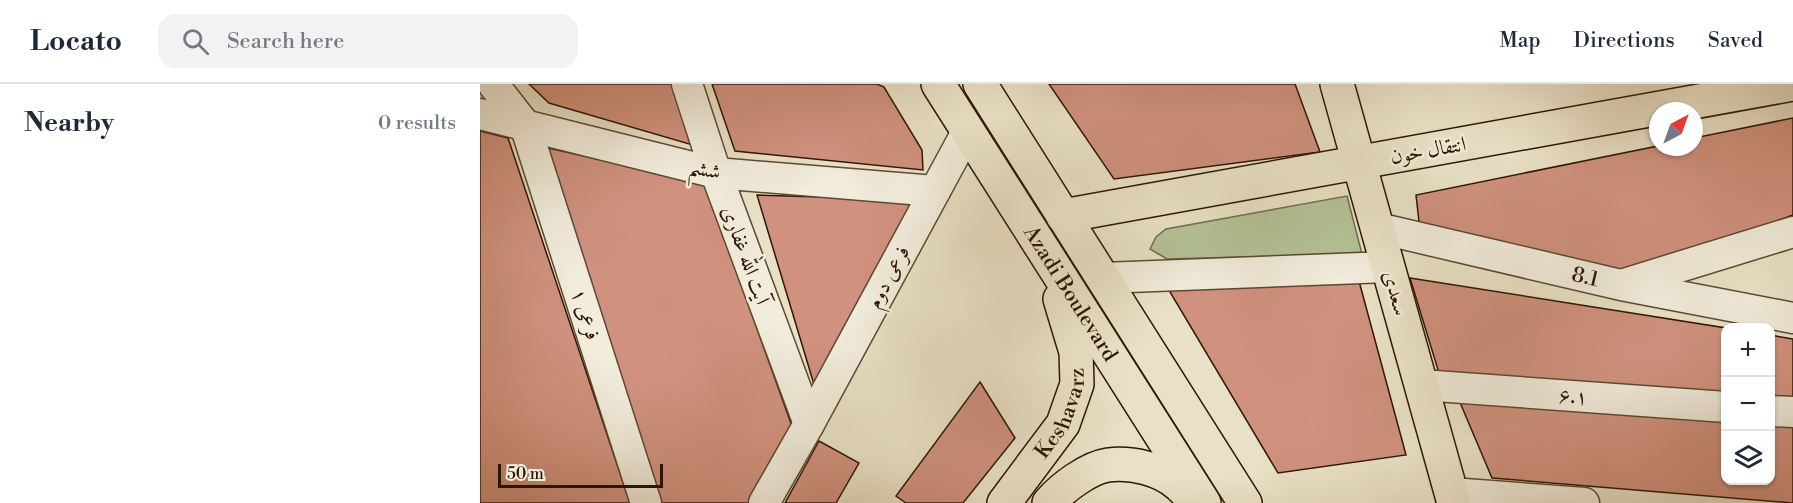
<!DOCTYPE html>
<html lang="en">
<head>
<meta charset="utf-8">
<style>
  body { margin:0; font-family:"Libre Bodoni",Amiri,serif; background:#f2f2f3; color:#1f2937 }
  .controls { position:absolute; right:18px; bottom:18px; display:grid; overflow:hidden; border-radius:12px; box-shadow:0 2px 4px #0004 }
  .controls button { width:54px; height:54px; display:grid; place-items:center; padding:0; border:0; border-bottom:2px solid #e0e1e3; background:#fff; color:#1f2937; font:30px sans-serif }
  .compass { position:absolute; left:1169px; top:18px; width:54px; height:54px; border-radius:50%; background:#fff; box-shadow:0 2px 4px #0004; rotate:41deg }
  .scale { position:absolute; left:18px; bottom:15px; width:165px; box-sizing:border-box; padding-left:6px; border:3px solid #2d1603; border-top:0; font-size:16px; line-height:21px; white-space:nowrap; color:#2d1603; -webkit-text-stroke:4px #f1ecdb; paint-order:stroke }
  .list { margin:0; padding:0; list-style:none }
  h2 { display:flex; justify-content:space-between; align-items:center; height:78px; margin:0; padding:0 24px; font-size:26px }
  h2 small { font-size:20px; font-weight:400; color:#747a83 }
  .icon { flex:none; width:33px; height:33px; fill:none; stroke:currentColor; stroke-width:2; stroke-linecap:round; stroke-linejoin:round }
  .map { position:relative; flex:none; width:1313px; height:419px; overflow:hidden }
  header { display:flex; align-items:center; gap:36px; box-sizing:border-box; height:84px; padding:0 30px; background:#fff; border-bottom:2px solid #e0e1e3 }
  header strong { font-size:28px }
  nav { display:flex; gap:33px; margin-inline-start:auto; font-size:21px }
  .search { width:420px; height:54px; background:#f2f2f3; display:flex; align-items:center; gap:15px; box-sizing:border-box; padding:0 21px; border-radius:18px; color:#747a83; font-size:22px }
  main { display:flex }
  aside { flex:1; background:#fff }
  .map>svg:first-child { display:block }
</style>
</head>
<body>
<header>
<strong>Locato</strong>
<div class="search"><svg class="icon" aria-label="search" viewBox="0 0 24 24"><circle cx="10" cy="10" r="6"/><path d="M15 15l6 6"/></svg>Search here</div>
<nav><a>Map</a><a>Directions</a><a>Saved</a></nav>
</header>
<main>
<aside>
<h2>Nearby<small>0 results</small></h2>
<ul class="list">
</ul>
</aside>
<div class="map">
<svg width="1313" height="419" viewBox="0 0 1313 419">
  <rect width="100%" height="100%" fill="#e9e1c7"/>
  <filter id="stains"><feTurbulence type="fractalNoise" baseFrequency=".00333" numOctaves="4"/><feColorMatrix values="0 0 0 0 .2 0 0 0 0 .09 0 0 0 0 .02 0 0 0 .5 -.17"/></filter>
  <radialGradient id="worn" r=".72"><stop offset=".6" stop-color="#630" stop-opacity="0"/><stop offset="1" stop-color="#630" stop-opacity=".3"/></radialGradient>
  <path fill="#b4c397" stroke="#706c4d" stroke-width="1.5" d="M867,112L882,170L687,175L670,165L676,153L686,145Z"/>
  <path fill="#d0917e" stroke="#2d1603" stroke-width="1.5" d="M49,0H195L216,62L69,19Z
    M232,0H397L404,3L442,66L443,86L255,67Z
    M569,0H815L840,68L634,95Z
    M1313,34V131L1133,199L941,155L936,111L1178,62V63H1214V54Z
    M0,47L28,54L150,419H0Z
    M64,63L225,99L313,345L272,419H181Z
    M277,111L441,116L336,307Z
    M930,194L1246,244V309L959,289Z
    M879,197L926,371L798,389L687,203Z
    M1290,251L1313,255V313L1290,312Z
    M500,298L535,354L483,419H426L416,412Z
    M979,316L1246,335V396H1290V338L1313,340V419L1012,394Z
    M339,357L379,379L356,419H305Z"/>
  <g fill="none" stroke-linecap="round" stroke-linejoin="round">
    <defs>
      <g id="minor">
        <path d="M13,0L45,41L166,419"/>
        <path d="M207,0L236,89L329,340"/>
        <path d="M0,30L236,89L455,107"/>
        <path id="s1" d="M898,144L1141,201L1313,234"/>
        <path d="M623,194L908,183"/>
        <path d="M1144,200L1313,148"/>
        <path d="M941,301L1246,323"/>
        <path d="M1290,327L1313,328"/>
        <path d="M971,409L1104,419"/>
        <path d="M284,419L329,340L488,46"/>
      </g>
      <g id="major">
        <path id="s2" d="M458,0L724,419"/>
        <path d="M500,0L765,419"/>
        <path d="M857,0L974,419"/>
        <path d="M583,132L1313,0"/>
        <path id="s3" d="M524,419L583,340L597,300L596,268L580,215"/>
        <path d="M569,419C582,404 608,384 628,381C652,378 681,385 699,401C704,405 708,410 712,415"/>
      </g>
    </defs>
    <use href="#minor" stroke="#5c4934" stroke-width="33"/>
    <use href="#major" stroke="#2d1603" stroke-width="36"/>
    <use href="#minor" stroke="#f1ecdb" stroke-width="30"/>
    <use href="#major" stroke="#e9e1c7" stroke-width="33"/>
  </g>
  <g text-anchor="middle" stroke-width="5" stroke-linejoin="round" paint-order="stroke">
    <g font-size="21" fill="#2d1603" stroke="#f1ecdb">
      <text transform="translate(948 66) rotate(-10)" y="7">انتقال خون</text>
      <text transform="translate(225 85) rotate(12)" y="7">ششم</text>
      <text transform="translate(266 171) rotate(70)" y="7">آیت الله غفاری</text>
      <text dy="7" stroke="none"><textPath href="#s1" startOffset="213">8.1</textPath></text>
      <text transform="translate(408 193) rotate(-62)" y="7">فرعی دوم</text>
      <text transform="translate(916 209) rotate(75)" y="7">سعدی</text>
      <text dy="7" stroke="none"><textPath href="#s2" startOffset="248">Azadi Boulevard</textPath></text>
      <text transform="translate(106 230) rotate(72)" y="7">فرعی ۱</text>
      <text transform="translate(1093 312) rotate(4)" y="7">۶.۱</text>
      <text dy="7" stroke="none"><textPath href="#s3" startOffset="108">Keshavarz</textPath></text>
    </g>
  </g>
  <rect width="100%" height="100%" filter="url(#stains)"/>
  <rect width="100%" height="100%" fill="url(#worn)"/>
</svg>
<div class="controls">
<button>+</button>
<button>−</button>
<button><svg class="icon" aria-label="layers" viewBox="0 0 24 24"><path d="M12 4l9 5-9 5-9-5zM3 14l9 5 9-5"/></svg></button>
</div>
<svg class="compass" viewBox="-18 -18 36 36"><path d="M0-13l5 13h-10z" fill="#e53935"/><path d="M0 13l5-13h-10z" fill="#747a83"/></svg>
<div class="scale">50 m</div>
</div>
</main>
</body>
</html>
